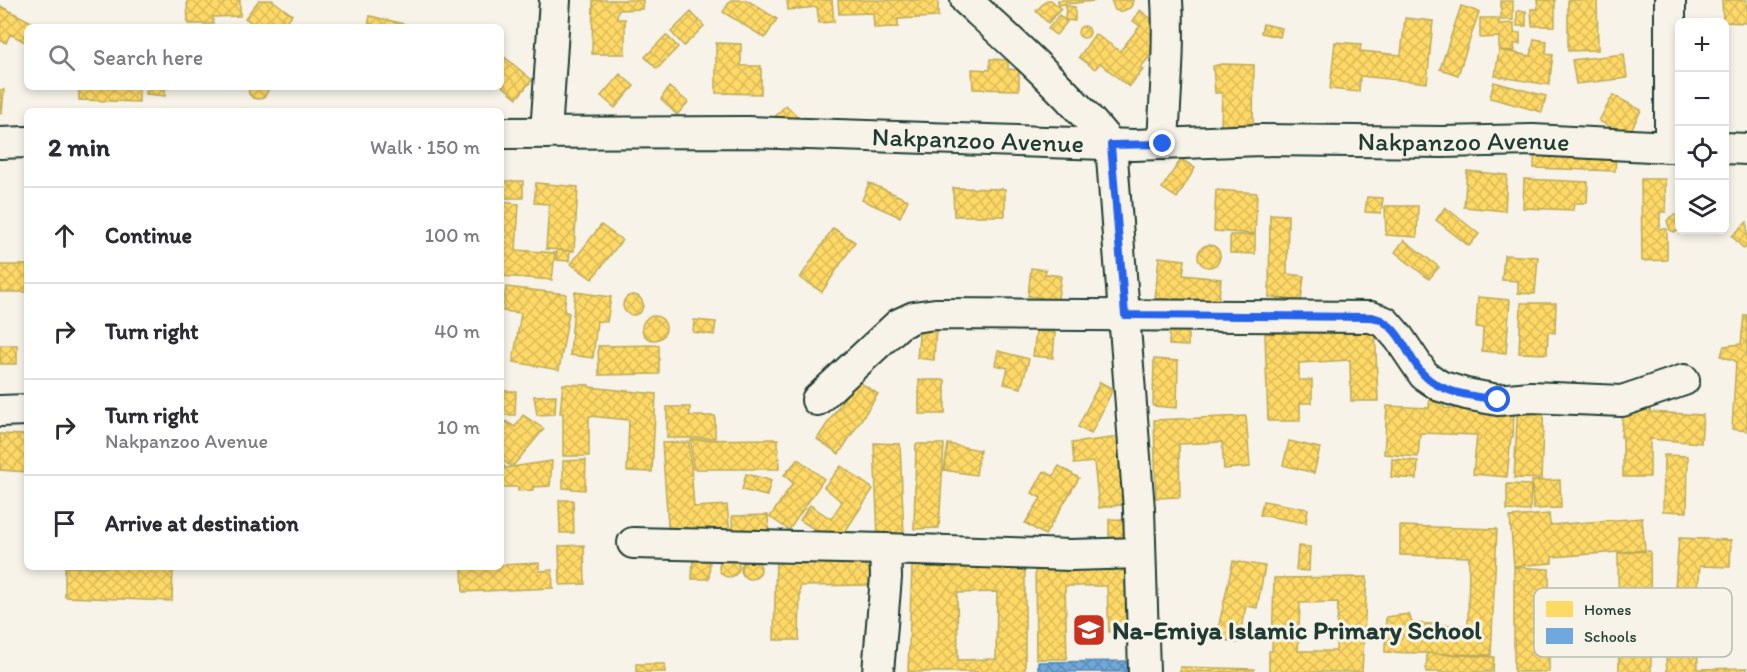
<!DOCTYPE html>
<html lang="en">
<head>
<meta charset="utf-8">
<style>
  body { margin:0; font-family:Itim,sans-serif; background:#f7f7f7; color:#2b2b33 }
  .controls { position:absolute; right:18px; top:18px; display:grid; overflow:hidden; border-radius:9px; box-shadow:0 3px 9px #0003 }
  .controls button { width:54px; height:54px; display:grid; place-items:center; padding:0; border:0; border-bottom:2px solid #e1e1e2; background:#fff; color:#2b2b33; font:30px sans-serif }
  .stop { position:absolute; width:18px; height:18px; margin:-14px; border:4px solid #2563eb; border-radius:50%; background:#fff }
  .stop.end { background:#2563eb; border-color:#fff; box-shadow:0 2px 6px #0008 }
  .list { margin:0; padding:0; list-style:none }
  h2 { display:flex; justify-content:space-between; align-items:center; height:78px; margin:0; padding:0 24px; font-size:26px }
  h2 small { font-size:20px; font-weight:400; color:#7c7c81 }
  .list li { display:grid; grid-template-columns:39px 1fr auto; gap:18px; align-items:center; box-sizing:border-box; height:96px; padding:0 24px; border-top:2px solid #e1e1e2 }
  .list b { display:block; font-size:22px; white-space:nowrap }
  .list p { margin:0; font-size:20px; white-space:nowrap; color:#7c7c81 }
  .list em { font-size:20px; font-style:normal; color:#7c7c81 }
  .icon { flex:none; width:33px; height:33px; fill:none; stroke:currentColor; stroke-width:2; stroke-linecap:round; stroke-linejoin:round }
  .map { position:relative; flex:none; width:1747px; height:672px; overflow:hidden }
  .search { position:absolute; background:#fff; box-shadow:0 3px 9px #0003; left:24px; top:24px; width:480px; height:66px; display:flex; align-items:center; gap:15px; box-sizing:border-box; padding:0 21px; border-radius:9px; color:#7c7c81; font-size:22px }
  .panel { position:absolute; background:#fff; box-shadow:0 3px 9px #0003; left:24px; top:108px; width:480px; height:462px; border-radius:9px }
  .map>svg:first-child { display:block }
</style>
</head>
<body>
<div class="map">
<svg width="1747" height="672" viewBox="0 0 1747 672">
  <defs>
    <pattern id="homes-cross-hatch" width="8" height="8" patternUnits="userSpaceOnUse" patternTransform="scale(1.5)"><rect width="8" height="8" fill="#ffd966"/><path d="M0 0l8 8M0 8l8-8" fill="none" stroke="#dabb59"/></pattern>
    <pattern id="schools-cross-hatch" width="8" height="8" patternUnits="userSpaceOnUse" patternTransform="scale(1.5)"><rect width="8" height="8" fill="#6fa8dc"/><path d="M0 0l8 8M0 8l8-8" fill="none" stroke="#5b8ab3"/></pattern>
  </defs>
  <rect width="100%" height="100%" fill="#f7f3e8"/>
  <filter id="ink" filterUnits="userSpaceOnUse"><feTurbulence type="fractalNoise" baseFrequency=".0167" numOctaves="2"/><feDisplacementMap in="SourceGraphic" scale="12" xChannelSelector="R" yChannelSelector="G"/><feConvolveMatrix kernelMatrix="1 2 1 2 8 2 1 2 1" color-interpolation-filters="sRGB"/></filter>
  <g filter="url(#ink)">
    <path fill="url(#homes-cross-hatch)" stroke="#bcaa57" stroke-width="1.5" fill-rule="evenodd" d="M187,0H240V16L213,17V24H188Z
      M259,0H272L292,15L282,27H258L245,18Z
      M593,0H643V9L618,10L617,19H625V54H592Z
      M731,0H747L777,19L765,38L723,12Z
      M787,0H832L834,22L819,23L817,7L788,10Z
      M838,0H938V17L898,19V27L874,28L873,13L839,14Z
      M1047,0H1051L1061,9L1048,23L1036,11Z
      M1058,0H1093L1094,1L1058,5Z
      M1111,0H1133V3L1130,8L1120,12L1115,10Z
      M1537,0H1555V26H1532L1531,9H1538Z
      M1568,0H1597L1598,50L1568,51Z
      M1722,0H1747V23L1723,22Z
      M1501,1H1513V20H1501Z
      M0,6L41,27H27V43L10,34L6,43L0,40Z
      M1066,6L1075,7V21L1065,20Z
      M1461,6L1479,12L1458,75L1440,69Z
      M1140,10L1169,33L1140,68L1143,70L1129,87L1100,63L1095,69L1079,57L1095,34L1120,51L1140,26L1133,21Z
      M1517,11H1526V26H1517Z
      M691,12L704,26L684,46L671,32Z
      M1059,15L1067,22L1056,35L1048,29Z
      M370,16L409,25L408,27H368Z
      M1405,18L1433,21L1427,83L1360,76L1359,92L1330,89L1335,42L1361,44L1360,51L1401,55Z
      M1480,18H1499V24L1514,23V33H1520V44H1514L1515,51L1499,50V37L1480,38Z
      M1263,24L1282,28L1280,37L1261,33Z
      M1078 32a6 6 0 1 1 12 0a6 6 0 1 1-12 0Z
      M666,35L678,47L657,69L645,57Z
      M1534,39L1547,41L1546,54L1553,55L1549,85L1495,76L1499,50L1531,56Z
      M716,43L741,44V66H761V94L716,93Z
      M501,54L532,80L517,98L501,85Z
      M1624,54L1627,78L1576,84L1572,60Z
      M990,59L1008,60V69L1019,70V90L973,89L972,69L990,70Z
      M1222,64L1254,65L1253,128L1221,127L1222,93H1215L1213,66Z
      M620,74L634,86L615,108L601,96Z
      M1494,82L1546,96L1542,112L1490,98Z
      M79,87H139V102L79,100Z
      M146,87H165V96L146,94Z
      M248,87H269V88L264,98L259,99L253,98L249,94Z
      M669,87L688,102L677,115L661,99Z
      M0,90H4L2,114L0,113Z
      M1613,95L1641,110L1628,136L1599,121Z
      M786,105L800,119L772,120Z
      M1535,140L1617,144L1615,171L1534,168Z
      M1181,159L1195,168L1177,198L1162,188Z
      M1467,171L1507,175L1505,211L1464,207Z
      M1524,179L1588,182L1587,203H1574L1573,210L1523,208Z
      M1641,179H1665L1666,212H1660V229H1667V260L1642,261Z
      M502,181H523V198H501Z
      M536,183L578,187L574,251L546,249L549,204L534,203Z
      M869,183L908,200L900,217L862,200Z
      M953,188L1005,189V216H954Z
      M1216,190L1257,193L1255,234L1214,231Z
      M1367,197L1383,198L1381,213L1365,212Z
      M501,202L519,204L516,250L555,253L552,280L501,276Z
      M1385,206H1418L1417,237L1386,235Z
      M1445,207L1479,234L1469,246L1436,220Z
      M1270,214L1288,215L1287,274L1304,276L1301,301L1269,297Z
      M1674,215L1680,217V230L1674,232L1670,230L1667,221L1670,217Z
      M1747,222V246L1744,249L1732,236Z
      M601,225L622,240L592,279L571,264Z
      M833,228L855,242L822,292L800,278Z
      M1230,235H1255V254L1230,253Z
      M1404,240L1439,267L1429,279L1395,252Z
      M1198 256a11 11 0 1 1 22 0a11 11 0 1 1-22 0Z
      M557,250L570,251L569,261L556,260Z
      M1504,255L1538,257L1535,294L1518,293V281L1502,280Z
      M1159,257L1185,260L1183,275L1221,279L1218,305L1155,299Z
      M0,265H27V292H0Z
      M1031,268L1046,270L1045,274L1061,276L1057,305L1042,303L1043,298L1028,296Z
      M506,287L566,294L564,311L569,313L559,370L513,362L521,313L503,311Z
      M575,292L611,297L607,322L597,321L593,358L570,355Z
      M623 305a10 10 0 1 1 20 0a10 10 0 1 1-20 0Z
      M1478,297L1510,300L1506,353L1482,351L1483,328L1476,327Z
      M1521,303H1556L1555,333L1548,332L1547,354L1519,353Z
      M1744,315H1747V431L1732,429L1736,361L1721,356L1724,346L1741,344Z
      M642 328a12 12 0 1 1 24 0a12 12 0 1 1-24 0Z
      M694,320L716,322L714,335L693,332Z
      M1170,325L1188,326V346L1169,345Z
      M920,326L936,327L934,360L917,358Z
      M1375,327L1378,401H1351L1350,360L1299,363V380H1312V403H1300V421H1268L1265,334Z
      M1036,331L1055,333L1053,358L1033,356Z
      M0,345H17V364H0Z
      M659,345V374L599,375L598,346Z
      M998,351L1029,359L1021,388L1004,384L1008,368L995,365Z
      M1154,359L1178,361L1177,408L1153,406Z
      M856,380L878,394L839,454L817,439Z
      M919,380H945V414H919Z
      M1100,382L1113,389L1091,434L1078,427Z
      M563,384L589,385V387L656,394L652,472L627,471L629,420L589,416V456H563V413H560Z
      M501,391H516L515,415H501Z
      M556,395L555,414L537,415L534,396Z
      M1430,395L1444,396V408L1514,411L1513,437H1511L1507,477L1473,474L1477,435L1420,433L1418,457L1384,454L1387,406L1429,408Z
      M1518,401L1544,402L1541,479L1514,478Z
      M667,407H690V416H715V438H667Z
      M1650,409V412L1703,415L1701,443L1650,439V477H1623V437H1621L1623,410Z
      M523,415L544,429L512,467L501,459V446L504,443L501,441V426L505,421L515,427Z
      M1246,416L1250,467L1224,469L1222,442L1179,444L1180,497L1156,498L1154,420Z
      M0,434L27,435V472L0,470Z
      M1119,437L1127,504L1099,508L1094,462L1074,464L1072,443Z
      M778,439L779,469H693L691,440Z
      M1289,441L1320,448L1314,473L1283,465Z
      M689,442L694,507L727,505L730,534L669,538L662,443Z
      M874,443L900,444L904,536L878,538Z
      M916,444H944L939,528L914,529Z
      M948,444L980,450L976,475L944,470Z
      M1664,455L1688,456L1687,512L1663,511Z
      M798,459L824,479L789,530L770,517L793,483L784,475Z
      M1392,459L1418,461L1417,479L1391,477Z
      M586,460L585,490L563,488V461Z
      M552,461L550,486L533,487V490L518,491V487H501V462L503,463L505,468Z
      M841,466L873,489L837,544L800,520L810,505L831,519L842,502L824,487Z
      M1059,466L1079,478L1045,535L1025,523L1041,498L1032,493L1044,471L1053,476Z
      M746,474L771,480L767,496L742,490Z
      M1560,480L1561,508L1533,509L1532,481Z
      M1507,484L1531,485L1530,511L1507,510Z
      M559,500H573L574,533H560Z
      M1263,501L1308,509L1306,523L1260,515Z
      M1549,514L1550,525L1642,518L1645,550L1552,557V563L1514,566L1510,517Z
      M768,515L769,543L733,544L732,516Z
      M1109,519L1138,520L1137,540H1109Z
      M1400,526L1497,529L1491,655L1385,652L1386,617L1409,614L1412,623L1468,626L1469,557L1400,555Z
      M1679,538L1731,540L1730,567L1700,566L1698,589L1675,587Z
      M584,545L585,584L560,585L559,546Z
      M1298,546L1310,547L1309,571L1296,570Z
      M1650,551L1651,672H1619L1618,553Z
      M776,555H874L875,585L800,586L799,640H774Z
      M1128,555L1133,632H1109L1107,586H1065L1067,659H1036L1035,557Z
      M693,556L710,557L709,579H692Z
      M719 567a10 10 0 1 1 20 0a10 10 0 1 1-20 0Z
      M741 569a10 10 0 1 1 20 0a10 10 0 1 1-20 0Z
      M1233,561L1265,566L1257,608L1246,606L1238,643L1216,638Z
      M539,563V571L552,570L553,588L463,592L462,567H501V565Z
      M1025,563V672H908L912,566ZM997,592L996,659L958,660L957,593Z
      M65,567H173L172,601L65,597Z
      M1514,567L1549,569V672H1514Z
      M1367,577L1362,672H1269V651H1272L1274,578ZM1338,602L1336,651H1298L1300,603Z
      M1670,595H1696L1698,669L1747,668V672H1667L1666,657H1672Z
      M1427,653L1494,657L1493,672H1426Z
      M636,664H665V672H636Z
      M1180,667L1254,669V672H1180Z"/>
    <path fill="url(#schools-cross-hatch)" stroke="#5788aa" stroke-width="1.5" d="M1133,661V672H1038V662Z"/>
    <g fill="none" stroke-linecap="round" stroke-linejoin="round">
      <defs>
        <g id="minor">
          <path d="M966,0C1016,46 1068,92 1111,145L1139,509L1144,672"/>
          <path d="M1670,0V147H1680"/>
          <path id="s1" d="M501,133L747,132L1134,145L1260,140L1442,142L1533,140L1670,147"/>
          <path d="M546,133L555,0"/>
          <path d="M0,143L27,142"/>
          <path d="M1163,144C1165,96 1170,48 1167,0"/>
          <path d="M1724,148L1747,149"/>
          <path d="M817,400L899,324L914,317L935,314L1371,317L1385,322L1399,338L1424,375L1440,386L1466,394L1498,400L1530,397L1622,401L1684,380"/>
          <path d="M0,411L27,410"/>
          <path d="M633,543L885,549"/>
          <path d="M878,672L886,577L885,549L1071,555L1140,553"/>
        </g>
      </defs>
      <use href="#minor" stroke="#1f3d34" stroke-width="34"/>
      <use href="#minor" stroke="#f7f3e8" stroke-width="30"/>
    </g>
  </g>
  <g fill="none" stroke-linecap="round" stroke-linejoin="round" filter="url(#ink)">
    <path stroke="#2563eb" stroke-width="8" d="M1163,144L1111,145L1125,315L1371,317C1375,318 1381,319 1384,322C1402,333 1409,359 1423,374C1441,394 1474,396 1498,400"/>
  </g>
  <defs>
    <symbol id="school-square" viewBox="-11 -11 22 22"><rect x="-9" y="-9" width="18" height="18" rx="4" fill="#c8321e" stroke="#f7f3e8"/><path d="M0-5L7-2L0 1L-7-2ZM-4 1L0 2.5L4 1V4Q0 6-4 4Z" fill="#fff"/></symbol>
  </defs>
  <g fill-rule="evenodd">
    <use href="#school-square" x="1070" y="611" width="38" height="38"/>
  </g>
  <g text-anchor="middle" stroke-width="6" stroke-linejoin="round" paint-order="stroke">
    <g font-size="26" fill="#1f3d34" stroke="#f7f3e8">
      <text dy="9" stroke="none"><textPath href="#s1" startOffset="477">Nakpanzoo Avenue</textPath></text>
      <text dy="9" stroke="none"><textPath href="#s1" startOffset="963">Nakpanzoo Avenue</textPath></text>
    </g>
    <g font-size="26" font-weight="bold" fill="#1f3d34" stroke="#f7f3e8" text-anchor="start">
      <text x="1112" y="639">Na-Emiya Islamic Primary School</text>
    </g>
  </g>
  <rect x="1534" y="588" width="198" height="69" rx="9" fill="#f7f3e8" stroke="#b6bcb2" stroke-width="1.5"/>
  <rect x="1546" y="601" width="27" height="16" fill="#ffd966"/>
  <rect x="1546" y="628" width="27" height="16" fill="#6fa8dc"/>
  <g font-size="16" fill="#1f3d34">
    <text x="1584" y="615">Homes</text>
    <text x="1584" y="642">Schools</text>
  </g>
</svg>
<div class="controls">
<button>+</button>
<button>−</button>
<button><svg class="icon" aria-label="locate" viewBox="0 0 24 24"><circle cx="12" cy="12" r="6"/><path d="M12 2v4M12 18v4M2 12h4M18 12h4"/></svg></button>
<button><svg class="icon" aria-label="layers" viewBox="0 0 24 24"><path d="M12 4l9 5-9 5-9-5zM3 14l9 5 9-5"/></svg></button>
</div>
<div class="stop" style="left:1498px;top:400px"></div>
<div class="stop end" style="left:1163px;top:144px"></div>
<div class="search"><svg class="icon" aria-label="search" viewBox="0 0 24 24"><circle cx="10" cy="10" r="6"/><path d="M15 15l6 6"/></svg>Search here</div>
<section class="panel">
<h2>2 min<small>Walk · 150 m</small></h2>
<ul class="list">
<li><svg class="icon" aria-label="ahead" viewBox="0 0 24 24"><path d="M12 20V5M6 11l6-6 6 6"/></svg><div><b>Continue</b></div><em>100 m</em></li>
<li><svg class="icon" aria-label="right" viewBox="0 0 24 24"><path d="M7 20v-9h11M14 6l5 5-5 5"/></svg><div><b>Turn right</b></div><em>40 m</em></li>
<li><svg class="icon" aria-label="right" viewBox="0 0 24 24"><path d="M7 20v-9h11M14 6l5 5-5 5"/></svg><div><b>Turn right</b><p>Nakpanzoo Avenue</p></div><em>10 m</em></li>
<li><svg class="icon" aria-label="arrive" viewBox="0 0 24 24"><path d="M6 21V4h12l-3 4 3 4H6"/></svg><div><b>Arrive at destination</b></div></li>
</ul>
</section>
</div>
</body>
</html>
